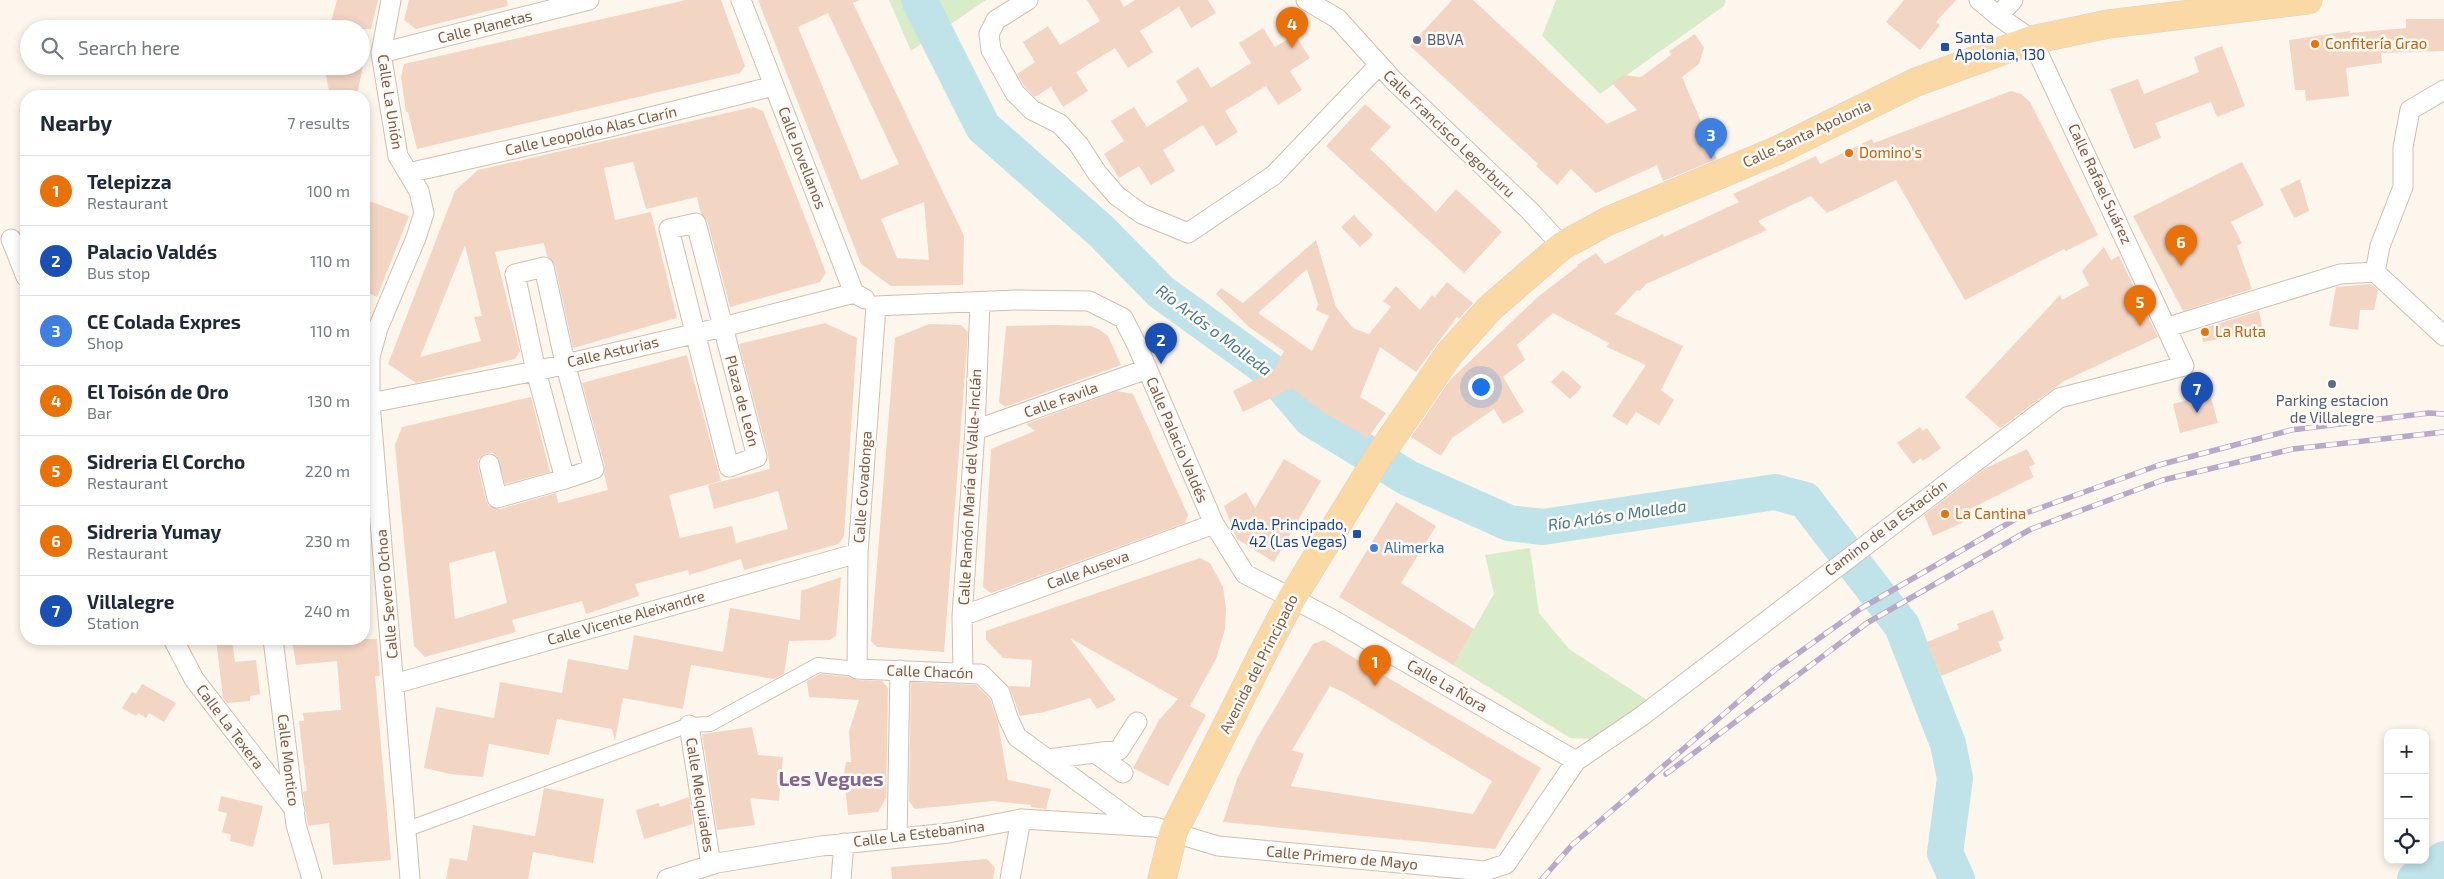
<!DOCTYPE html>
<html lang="en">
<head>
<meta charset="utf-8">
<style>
  body { margin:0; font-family:"Exo 2",sans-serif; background:#f2f2f3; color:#1f2937 }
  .controls { position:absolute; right:15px; bottom:15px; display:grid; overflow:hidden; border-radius:10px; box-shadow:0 2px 8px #0003 }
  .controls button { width:45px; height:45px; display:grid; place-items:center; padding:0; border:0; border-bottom:1px solid #e0e1e3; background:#fff; color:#1f2937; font:25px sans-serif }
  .you { position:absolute; left:1480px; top:386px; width:18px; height:18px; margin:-12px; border:4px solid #fff; border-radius:50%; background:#1a73e8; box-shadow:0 0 0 8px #1a73e833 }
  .badge { display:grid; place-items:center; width:32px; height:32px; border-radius:50%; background:#e76f51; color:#fff; font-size:16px; font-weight:700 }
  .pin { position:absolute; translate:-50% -41px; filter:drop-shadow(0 1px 2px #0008) }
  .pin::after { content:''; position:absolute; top:26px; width:18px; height:15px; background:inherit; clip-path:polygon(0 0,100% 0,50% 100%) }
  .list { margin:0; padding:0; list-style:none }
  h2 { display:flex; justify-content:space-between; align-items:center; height:65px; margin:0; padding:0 20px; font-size:21px }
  h2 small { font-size:16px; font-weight:400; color:#747a83 }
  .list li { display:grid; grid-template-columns:32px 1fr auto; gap:15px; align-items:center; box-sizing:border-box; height:70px; padding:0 20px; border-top:1px solid #e0e1e3 }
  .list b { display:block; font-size:19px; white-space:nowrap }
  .list p { margin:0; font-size:16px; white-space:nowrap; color:#747a83 }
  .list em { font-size:16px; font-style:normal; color:#747a83 }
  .icon { flex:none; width:28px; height:28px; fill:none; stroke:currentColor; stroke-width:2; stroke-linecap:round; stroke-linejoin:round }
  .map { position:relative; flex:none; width:2444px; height:879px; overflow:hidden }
  .search { position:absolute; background:#fff; box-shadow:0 2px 8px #0003; left:20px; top:20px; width:350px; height:55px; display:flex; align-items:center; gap:12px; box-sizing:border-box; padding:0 18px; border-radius:28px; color:#747a83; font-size:19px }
  .panel { position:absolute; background:#fff; box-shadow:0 2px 8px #0003; left:20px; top:90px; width:350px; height:555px; border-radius:20px }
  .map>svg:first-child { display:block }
</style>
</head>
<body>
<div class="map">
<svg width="2444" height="879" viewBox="0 0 2444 879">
  <rect width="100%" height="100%" fill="#fdf6ec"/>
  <path fill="#d8ecc9" d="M889,0H986L911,51Z
    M1556,0H1726L1724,6L1600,94L1542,36Z
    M1530,548L1539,613L1569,649L1650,702L1593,739L1570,738L1453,665L1494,594L1485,555Z"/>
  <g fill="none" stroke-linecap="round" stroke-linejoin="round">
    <path stroke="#bfe3e8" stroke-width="36" d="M919,0L983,127L1101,231L1161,292L1269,370L1311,419L1408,478L1509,523L1543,527L1775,492L1805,500L1902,626L1948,744L1955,778L1945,853L1957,879
      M2415,879L2444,859"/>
  </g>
  <path fill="#f3d5c3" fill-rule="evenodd" d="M337,0H378L371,29H329Z
    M409,0H507L508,6L416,29L404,20Z
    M686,0H721L745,66L740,73L417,149L408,112H406L401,77L404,64Z
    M758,0H860L853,3L964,236L963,285L891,286L861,264ZM828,13L899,164L861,180L798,27ZM924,202L929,260L897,258L881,219Z
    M1087,0H1120L1124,7L1135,0H1208L1216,13L1191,28L1179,7L1140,31L1153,52L1128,68L1115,48L1076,72L1088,91L1063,107L1051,87L1035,97L1024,86L1017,74L1035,62L1023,42L1048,26L1060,45L1100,21Z
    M1452,0H1473L1607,124L1637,110L1612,83L1624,75L1641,77L1671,55L1669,51L1695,34L1704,48L1699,64L1682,77L1717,159L1663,181L1657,165L1596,193L1571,169L1557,185L1536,166L1538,164L1410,46Z
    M1904,0H1956L1936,22L1940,25L1920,50L1886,22Z
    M2406,19H2444V51L2381,53L2382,63L2346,68L2349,96L2306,101L2305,90H2295L2289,40L2350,31V33L2406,28Z
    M1263,28L1275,47L1295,35L1310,58L1290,71L1302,90L1278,105L1266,86L1225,111L1238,132L1216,146L1203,125L1163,150L1175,171L1151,185L1139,166L1119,178L1104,154L1124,141L1111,121L1134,107L1147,127L1188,101L1176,81L1198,67L1211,88L1251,63L1239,43Z
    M2222,46L2245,106L2217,117L2211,102L2155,123L2161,138L2134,149L2110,89L2138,79L2144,94L2199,72L2194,57Z
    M324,66H363L357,94L330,96Z
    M2011,91L2021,94L2030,102L2098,235L2066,251L2064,249L1965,300L1896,180L1827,213L1811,196L1758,221L1767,230L1646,284L1640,291L1637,290L1615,314L1683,346L1661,390L1674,400L1659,425L1636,412L1627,425L1612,416L1646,365L1607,347L1609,343L1553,313L1517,345L1525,360L1503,377L1524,412L1503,424L1494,409L1452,438L1441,456L1411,437L1450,380L1539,296L1578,266L1577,265L1596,253L1605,264L1663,234L1664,237L1739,202L1733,194L1816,156L1820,164L1872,139L1874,143Z
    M1365,104L1391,127L1370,149L1436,212L1456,189L1502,232L1464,273L1326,146Z
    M753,107L763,111L808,225L826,273L820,282L730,307L707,220L701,214L697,197L646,209L633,162L604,168L615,220L651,212L677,318L573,348L555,265L547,256L544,243L495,252L520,351L515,359L416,383L388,364L455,191L478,170ZM465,245L482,316L474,317L481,341L420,357Z
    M2242,162L2264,205L2231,222L2242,243L2237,246L2252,289L2183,311L2133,216Z
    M2300,179L2309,211L2294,218L2280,189Z
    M364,199L409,216L377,297L364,291Z
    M1354,215L1373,235L1360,247L1341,227Z
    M1316,240L1336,307L1353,328L1369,334L1391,307L1383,301L1396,286L1420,310L1432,295L1435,297L1447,282L1473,303L1459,319L1457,317L1416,372L1380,347L1360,397L1386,413L1368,438L1317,408L1292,388L1243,412L1233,391L1274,370L1284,351L1249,327L1216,294L1221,288L1243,303ZM1307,269L1318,304L1316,310L1329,316L1312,351L1258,313Z
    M2104,247L2111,260L2119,256L2158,337L2064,381L2000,428L1965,397L2060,295L2062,300L2089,285L2082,271Z
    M2371,284L2378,290L2374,310H2360L2358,330L2329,326L2336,287Z
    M2259,311L2263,331L2203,342L2201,329Z
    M825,323L857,338L844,536L839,544L744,570L741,559L689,575L688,570L635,584L639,596L586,614L582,601L512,620L516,632L425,657L414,646L395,445L402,427L531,397L550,472L505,484L497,457L493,453H486L478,460V466L486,501L489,506L500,509L556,493L558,503L608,490L604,474L605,466L582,383L687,355L721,481L669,495L680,538L732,526L736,543L788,529L778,491L714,509L708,485L770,469L768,454L739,344ZM495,551L507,603L455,619L449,563Z
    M929,324L961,325L968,332L944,652L877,647L871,641L895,338Z
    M1055,325L1091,326L1100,330L1108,336L1121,365L1005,407L999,402L1006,326Z
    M1563,370L1582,387L1570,399L1551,382Z
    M1117,391L1133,394L1188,515L1185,523L991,593L983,587L991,449L1035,431L1026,424Z
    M2210,394L2218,423L2180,433L2173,404Z
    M1920,427L1923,431L1927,428L1941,448L1923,461L1921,458L1913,464L1897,443Z
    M2027,449L2035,464L2029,467L2034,477L1960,514L1964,522L1933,536L1924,515L1984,469Z
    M1284,459L1321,481L1274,562L1237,539L1224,506L1246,492L1255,508Z
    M1396,502L1436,526L1401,583L1474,629L1453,665L1339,597Z
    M1200,558L1210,563L1223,587L1226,609L1225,629L1216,659L1190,706L1206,715L1168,786L1133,768L1159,720L1178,699L1070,638L1116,700L1097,709L1090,698L1045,712L1020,716L1009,686L1030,687L1032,660L1003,658L986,640V631Z
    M841,577L836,636L830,640L789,641L784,674L774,679L691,665L683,709L623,698L615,741L612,729L557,719L549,755L489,744L483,777L450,774L424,768L436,707L494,718L500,682L562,693L568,659L628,670L634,635L723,652L730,608L800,620L801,591Z
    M1993,610L2004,639L1998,642L2002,651L1941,676L1927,642L1959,629L1957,624Z
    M216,639H232L235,662L256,660L260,694L250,696V701L227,703L223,698Z
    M292,639H377L380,676H375L391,860L333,865L329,823L308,826L303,792L307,791L299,721H304L303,713L341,710L337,661L296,665Z
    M1324,640L1541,768L1495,849L1223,822L1237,779L1256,740L1313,644ZM1330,686L1345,693L1492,781L1473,814L1291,786L1304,754L1292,750Z
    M820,674L850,677L857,680L882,681L888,688L886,798L878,812L848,815L844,775L846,762H851L849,731L859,700L809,697L807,681Z
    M911,682L976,685L990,699L998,723L1008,780L1051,789L1046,809L1031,807V805L993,801L915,809L909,801Z
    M142,684L176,703L164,722L149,713L146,718L139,713L136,716L122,708L132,692L136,694Z
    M752,727L758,755L783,757L779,801L750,798L755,825L717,830L702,734Z
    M544,788L604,799L593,863L533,852L528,879H446L450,858L467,861L473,825L535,836Z
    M221,796L263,806L253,847L230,841L231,835L222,832L227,813L218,811Z
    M689,797L693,824L644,839L636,810L659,803L660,807Z
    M987,859L995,868L993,879H892L891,867Z"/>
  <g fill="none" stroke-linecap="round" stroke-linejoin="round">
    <defs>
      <path id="pedestrian" d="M405,830L689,725L710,724L818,665L857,669"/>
      <path id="minor" d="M391,0L381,53L398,156L419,191L424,213L416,238L378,328L370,357V403L410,879
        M741,0L854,293L865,299
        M1028,0L996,20L989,34L991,50L1015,93L1032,110L1060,124L1079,145L1097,173L1117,196L1142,214L1188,233L1274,175L1379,65
        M1306,0L1338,19L1395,82L1530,211L1562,246
        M1998,16L2013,0
        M381,53L589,0
        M408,173L610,127L774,86
        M696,223L757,457L729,467L669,229Z
        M11,239L26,277
        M544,267L565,363L594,469L565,479L536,371L515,274Z
        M2375,272L2380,246L2403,187V147L2410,110L2444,90
        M876,306L1015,300L1089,301L1123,318L1137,345L1214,524L1245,574L1330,618L1576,761
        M876,306L858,553L857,669L981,674L1000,693L1008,718L1017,737L1138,825
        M2168,327L2340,274L2375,272L2444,336
        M370,403L536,371L723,327L854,293
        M975,430L1147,369
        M489,464L497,498L565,479
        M962,616L1214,524
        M173,639L194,679L295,810
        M273,639L296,825L312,879
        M963,672L962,616L975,430L980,302
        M394,684L858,553
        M689,725L711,865
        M1095,753L1123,773
        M1048,759L1119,750L1137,722
        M897,838L900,670
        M667,879L717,863L821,846L949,833L1021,819L1155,827L1218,846L1485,871L1506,864L1576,761L1642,716L2059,398L2184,366L2032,40L1998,16L1979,0
        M841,879L844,843
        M1010,879L1021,819"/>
      <path id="primary" d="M1162,879L1174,831L1262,655L1292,598L1377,459L1449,354L1490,308L1562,246L1608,221L1776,151L1916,82L2032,40L2108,24L2308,0"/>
    </defs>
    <use href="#pedestrian" stroke="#d1beb0" stroke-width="16"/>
    <use href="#minor" stroke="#d1beb0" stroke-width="21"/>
    <use href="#primary" stroke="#dad1cd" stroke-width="29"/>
    <use href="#pedestrian" stroke="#fff" stroke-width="14"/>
    <use href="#minor" stroke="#fff" stroke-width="19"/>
    <use href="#primary" stroke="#fbd9a5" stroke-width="28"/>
    <defs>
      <path id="rail" d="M1666,774L1867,623L2031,529L2163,480L2293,449L2444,432
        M1542,879L1572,845L1776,669L1860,609L2026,513L2159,465L2291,430L2429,413L2444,414"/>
    </defs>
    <use href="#rail" stroke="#b9a8c9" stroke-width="5.5"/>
    <use href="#rail" stroke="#fffaf3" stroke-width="4" stroke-dasharray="11" stroke-linecap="butt"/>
  </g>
  <g fill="#5c6f8a" stroke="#fffaf3" stroke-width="2">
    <circle cx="1417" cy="40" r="5"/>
    <circle cx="2332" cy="384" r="5"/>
  </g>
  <g fill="#e8710a" stroke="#fffaf3" stroke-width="2">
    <circle cx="2315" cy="44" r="5"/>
    <circle cx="1849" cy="153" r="5"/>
    <circle cx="2205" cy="332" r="5"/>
    <circle cx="1945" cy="514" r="5"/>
  </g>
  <g fill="#1a4fb4" stroke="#fffaf3" stroke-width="2">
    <rect x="1940" y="42" width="10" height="10" rx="2.5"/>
    <rect x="1352" y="529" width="10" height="10" rx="2.5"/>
  </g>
  <circle fill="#3f7fe0" stroke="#fffaf3" stroke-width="2" cx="1374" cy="548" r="5"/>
  <g text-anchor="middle" stroke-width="5" stroke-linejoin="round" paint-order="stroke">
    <g font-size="15" fill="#7a5c4d" stroke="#fffaf3">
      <text transform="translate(485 27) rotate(-14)" y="5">Calle Planetas</text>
      <text transform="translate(390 102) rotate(81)" y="5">Calle La Unión</text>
      <text transform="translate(591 131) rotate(-13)" y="5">Calle Leopoldo Alas Clarín</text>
      <text transform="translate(1449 134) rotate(44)" y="5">Calle Francisco Legorburu</text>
      <text transform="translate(1807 134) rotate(-25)" y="5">Calle Santa Apolonia</text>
      <text transform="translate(802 158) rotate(69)" y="5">Calle Jovellanos</text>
      <text transform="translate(2100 184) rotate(65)" y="5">Calle Rafael Suárez</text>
      <text transform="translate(613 352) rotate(-13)" y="5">Calle Asturias</text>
      <text transform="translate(1061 400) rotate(-20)" y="5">Calle Favila</text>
      <text transform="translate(742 401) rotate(75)" y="5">Plaza de León</text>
      <text transform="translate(1177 440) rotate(67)" y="5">Calle Palacio Valdés</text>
      <text transform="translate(863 487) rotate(-86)" y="5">Calle Covadonga</text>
      <text transform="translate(970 487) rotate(-87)" y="5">Calle Ramón María del Valle-Inclán</text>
      <text transform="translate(1886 528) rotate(-37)" y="5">Camino de la Estación</text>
      <text transform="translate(1088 570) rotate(-20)" y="5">Calle Auseva</text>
      <text transform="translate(387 594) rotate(-95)" y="5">Calle Severo Ochoa</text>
      <text transform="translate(626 618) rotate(-16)" y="5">Calle Vicente Aleixandre</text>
      <text transform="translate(1259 664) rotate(-63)" y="5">Avenida del Principado</text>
      <text transform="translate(930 672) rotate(2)" y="5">Calle Chacón</text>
      <text transform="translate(1447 686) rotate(30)" y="5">Calle La Ñora</text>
      <text transform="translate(230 727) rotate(53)" y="5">Calle La Texera</text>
      <text transform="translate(288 760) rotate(83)" y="5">Calle Montico</text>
      <text transform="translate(700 795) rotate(81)" y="5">Calle Melquiades</text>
      <text transform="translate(919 834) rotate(-7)" y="5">Calle La Estebanina</text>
      <text transform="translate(1342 858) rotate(5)" y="5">Calle Primero de Mayo</text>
    </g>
    <g font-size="15" fill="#164399" stroke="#fffaf3" text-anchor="start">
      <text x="1955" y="43">Santa<tspan x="1955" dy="17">Apolonia, 130</tspan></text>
      <text x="1347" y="530" text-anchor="end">Avda. Principado,<tspan x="1347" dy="17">42 (Las Vegas)</tspan></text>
    </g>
    <g font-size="15" fill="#4e5e75" stroke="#fffaf3" text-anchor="start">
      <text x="1427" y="45">BBVA</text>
      <text x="2332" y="406" text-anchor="middle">Parking estacion<tspan x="2332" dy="17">de Villalegre</tspan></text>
    </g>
    <g font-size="15" fill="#c56008" stroke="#fffaf3" text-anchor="start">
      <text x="2325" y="49">Confitería Grao</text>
      <text x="1859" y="158">Domino's</text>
      <text x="2215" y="337">La Ruta</text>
      <text x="1955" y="519">La Cantina</text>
    </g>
    <g font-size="15" fill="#366cbe" stroke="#fffaf3" text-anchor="start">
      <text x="1384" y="553">Alimerka</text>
    </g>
    <g font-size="16" font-style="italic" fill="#437c86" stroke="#fffaf3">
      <text transform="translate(1214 330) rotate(37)" y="6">Río Arlós o Molleda</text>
      <text transform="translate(1617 515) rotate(-8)" y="6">Río Arlós o Molleda</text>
    </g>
    <g font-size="20" font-weight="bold" fill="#846695" stroke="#fffaf3">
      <text x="831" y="786">Les Vegues</text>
    </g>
  </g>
</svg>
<div class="controls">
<button>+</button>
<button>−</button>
<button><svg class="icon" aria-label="locate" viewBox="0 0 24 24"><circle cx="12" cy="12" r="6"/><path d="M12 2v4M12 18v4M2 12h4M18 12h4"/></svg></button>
</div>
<div class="you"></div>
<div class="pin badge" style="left:1375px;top:686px;background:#e8710a">1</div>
<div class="pin badge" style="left:1161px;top:364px;background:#1a4fb4">2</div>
<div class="pin badge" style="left:1711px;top:159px;background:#3f7fe0">3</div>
<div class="pin badge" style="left:1292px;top:48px;background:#e8710a">4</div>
<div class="pin badge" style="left:2140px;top:326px;background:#e8710a">5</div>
<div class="pin badge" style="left:2181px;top:266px;background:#e8710a">6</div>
<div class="pin badge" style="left:2197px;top:413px;background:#1a4fb4">7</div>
<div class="search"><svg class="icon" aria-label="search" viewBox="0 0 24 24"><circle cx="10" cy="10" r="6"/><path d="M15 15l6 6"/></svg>Search here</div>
<section class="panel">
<h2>Nearby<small>7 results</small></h2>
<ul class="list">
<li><span class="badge" style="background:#e8710a">1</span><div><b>Telepizza</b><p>Restaurant</p></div><em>100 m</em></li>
<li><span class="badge" style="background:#1a4fb4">2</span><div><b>Palacio Valdés</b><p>Bus stop</p></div><em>110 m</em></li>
<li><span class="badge" style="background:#3f7fe0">3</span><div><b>CE Colada Expres</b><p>Shop</p></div><em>110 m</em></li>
<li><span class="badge" style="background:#e8710a">4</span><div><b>El Toisón de Oro</b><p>Bar</p></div><em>130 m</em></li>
<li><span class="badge" style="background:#e8710a">5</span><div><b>Sidreria El Corcho</b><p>Restaurant</p></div><em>220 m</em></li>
<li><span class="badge" style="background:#e8710a">6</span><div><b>Sidreria Yumay</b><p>Restaurant</p></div><em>230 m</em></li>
<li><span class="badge" style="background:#1a4fb4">7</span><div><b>Villalegre</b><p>Station</p></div><em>240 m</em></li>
</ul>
</section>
</div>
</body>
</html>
